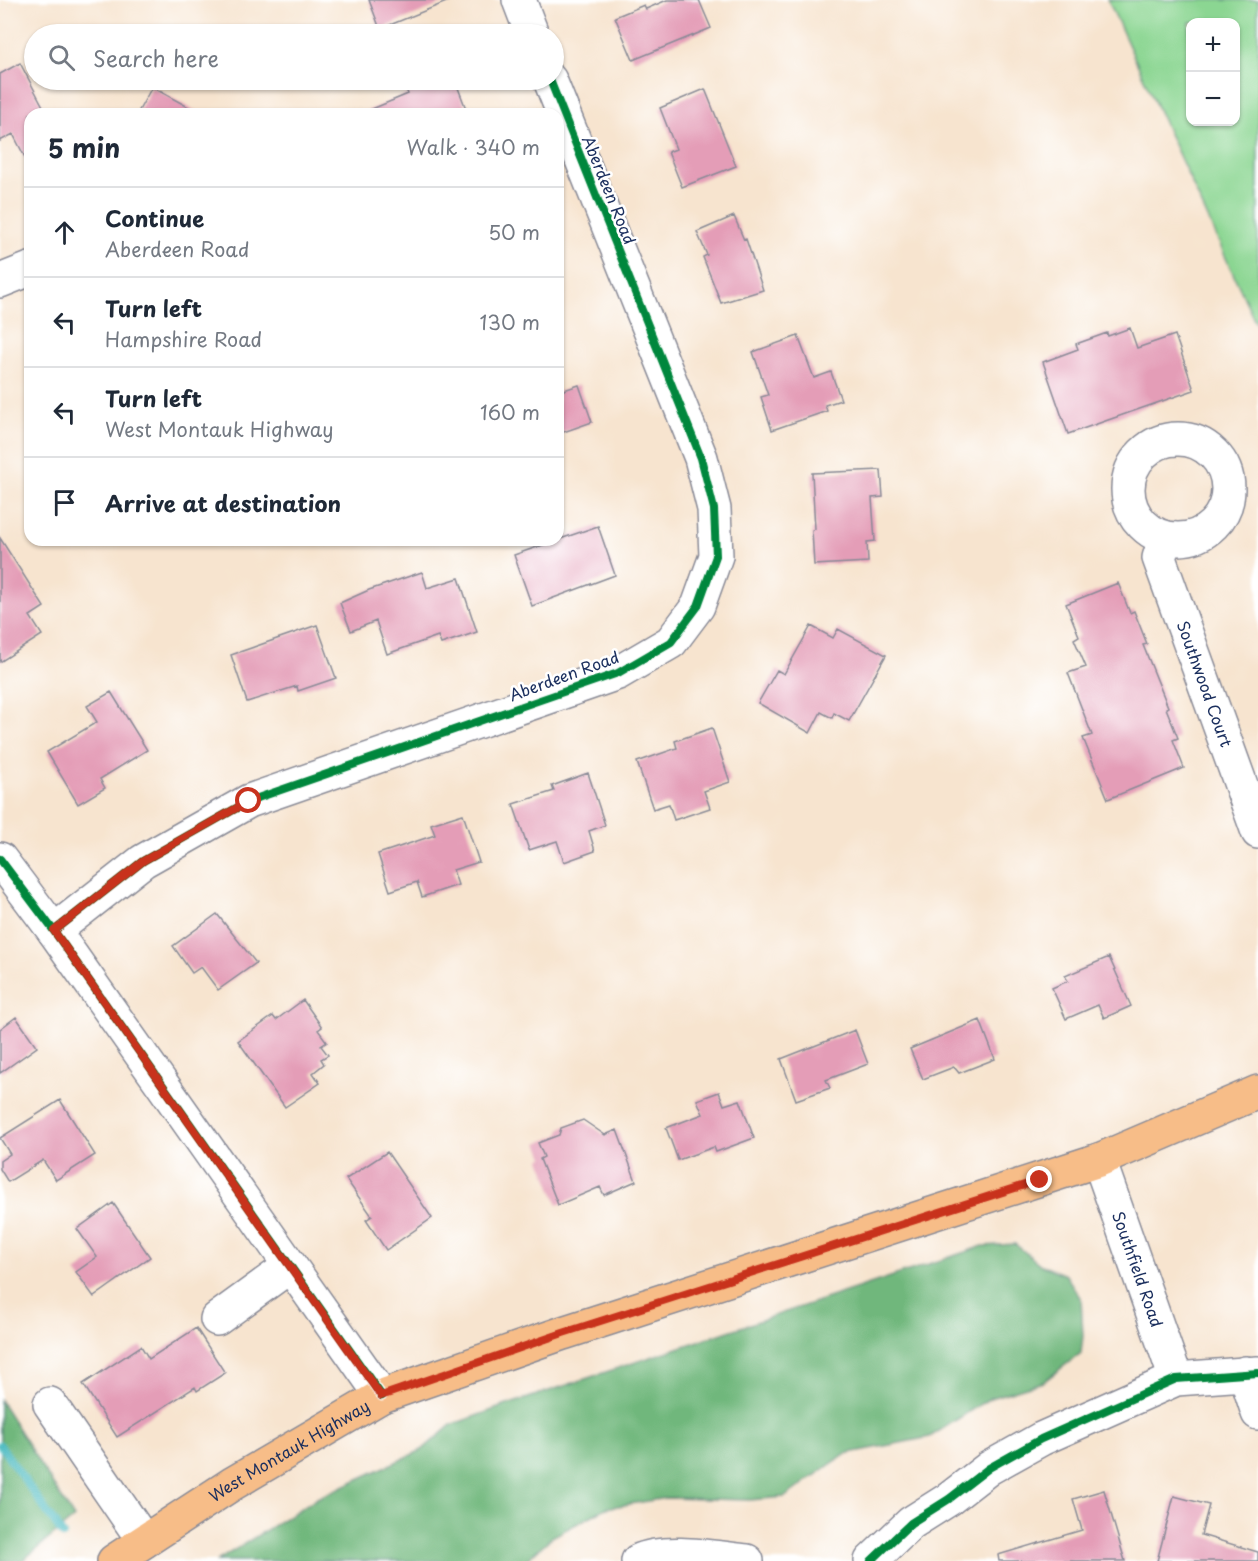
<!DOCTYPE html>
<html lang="en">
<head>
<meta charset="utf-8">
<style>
  body { margin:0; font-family:"Playpen Sans",sans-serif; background:#f2f2f3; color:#1f2937 }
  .controls { position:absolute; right:18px; top:18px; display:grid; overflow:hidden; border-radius:12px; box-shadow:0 2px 4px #0004 }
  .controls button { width:54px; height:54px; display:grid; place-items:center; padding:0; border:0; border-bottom:2px solid #e0e1e3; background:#fff; color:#1f2937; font:30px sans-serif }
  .stop { position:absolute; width:18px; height:18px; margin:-14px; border:4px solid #c8321e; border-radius:50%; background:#fff }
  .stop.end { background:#c8321e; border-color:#fff; box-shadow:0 2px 6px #0008 }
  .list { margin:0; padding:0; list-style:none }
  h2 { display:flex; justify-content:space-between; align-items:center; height:78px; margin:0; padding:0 24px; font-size:26px }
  h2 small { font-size:20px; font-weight:400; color:#747a83 }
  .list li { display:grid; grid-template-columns:39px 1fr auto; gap:18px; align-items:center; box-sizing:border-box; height:90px; padding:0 24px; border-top:2px solid #e0e1e3 }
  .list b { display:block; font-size:22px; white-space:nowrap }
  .list p { margin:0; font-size:20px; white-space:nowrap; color:#747a83 }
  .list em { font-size:20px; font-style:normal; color:#747a83 }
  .icon { flex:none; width:33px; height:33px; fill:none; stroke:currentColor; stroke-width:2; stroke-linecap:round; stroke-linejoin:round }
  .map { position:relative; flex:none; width:1258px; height:1561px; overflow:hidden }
  .search { position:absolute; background:#fff; box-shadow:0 2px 4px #0004; left:24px; top:24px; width:540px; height:66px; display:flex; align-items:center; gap:15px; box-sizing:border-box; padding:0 21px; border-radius:33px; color:#747a83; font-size:22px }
  .panel { position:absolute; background:#fff; box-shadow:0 2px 4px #0004; left:24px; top:108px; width:540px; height:438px; border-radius:18px }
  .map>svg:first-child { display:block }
</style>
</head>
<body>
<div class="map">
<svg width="1258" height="1561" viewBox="0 0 1258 1561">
  <rect width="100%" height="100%" fill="#fff"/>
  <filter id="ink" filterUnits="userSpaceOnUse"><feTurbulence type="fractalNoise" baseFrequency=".0167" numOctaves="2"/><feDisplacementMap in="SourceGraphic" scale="12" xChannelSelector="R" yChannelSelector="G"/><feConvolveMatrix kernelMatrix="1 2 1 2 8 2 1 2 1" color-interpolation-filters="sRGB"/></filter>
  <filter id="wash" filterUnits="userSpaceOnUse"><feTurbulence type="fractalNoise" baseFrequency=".008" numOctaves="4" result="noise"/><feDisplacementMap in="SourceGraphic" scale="24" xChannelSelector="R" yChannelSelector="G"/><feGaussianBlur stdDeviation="1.35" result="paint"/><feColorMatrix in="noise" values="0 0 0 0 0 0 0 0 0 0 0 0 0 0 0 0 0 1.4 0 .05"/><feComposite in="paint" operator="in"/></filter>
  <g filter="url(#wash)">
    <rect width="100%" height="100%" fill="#f7e4cf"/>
    <path fill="#8bd692" stroke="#538278" stroke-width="1.5" fill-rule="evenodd" d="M1108,0H1258V328ZM1190,22H1236V122H1190Z"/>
    <path fill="#70b77c" stroke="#46736d" stroke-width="1.5" d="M1015,1244L1041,1265L1066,1275L1081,1299L1083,1336L1081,1353L1043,1382L990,1398L930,1437L845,1454L785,1497L750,1500L666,1498L606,1508L552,1537L525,1561H217L317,1498L422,1450L451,1425L498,1408L983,1246Z
      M0,1400L74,1518L22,1561H0Z"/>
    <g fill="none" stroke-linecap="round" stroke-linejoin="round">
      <path stroke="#4ab9c0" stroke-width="8" d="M0,1445L63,1535"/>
    </g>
    <g id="blocks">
      <path fill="#e49db7" d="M369,0H448L449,1L380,29Z
        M667,0H699L711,28L633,60L615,17L644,5L646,9Z
        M20,63L47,114H30V167L13,134L0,141V74Z
        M402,80H455L468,114H360L408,94Z
        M152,87L201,114H137Z
        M705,89L736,166L682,187L668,152L676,149L660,108Z
        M734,216L744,240L746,239L763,290L721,303L703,257L707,255L697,232Z
        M1130,328L1137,348L1175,335L1194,390L1068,434L1043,362L1078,349L1076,344L1107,333L1108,336Z
        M798,336L814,378L831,372L841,400L825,405L827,411L772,430L761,397L768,395L753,352Z
        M579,385L592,422L558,434V392Z
        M881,470L883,497L872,498L875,541L867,542L868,562L814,565L812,530L815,529L812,473Z
        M598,526L615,575L532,606L514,555Z
        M0,538L44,607L30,616L42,635L0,662Z
        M422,572L427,588L459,578L477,632L441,644L438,636L387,654L376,621L351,631L340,603L369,590Z
        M1118,583L1130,613L1134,611L1147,644L1143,645L1168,707L1166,708L1178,738L1173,740L1184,768L1108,799L1083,738L1092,735L1068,673L1086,667L1074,639L1079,636L1066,604Z
        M317,625L336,678L298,691L297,686L247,702L231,655Z
        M811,626L833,638L838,629L886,655L849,721L834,713L832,718L821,712L810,733L758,703L777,670L784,674Z
        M111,692L147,750L100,779L105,788L78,804L47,752L97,722L87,706Z
        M712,728L730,782L704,791L710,808L674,820L669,804L653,809L637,762L677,748L675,741Z
        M588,773L605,825L589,831L595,851L564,862L557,841L529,850L513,804L554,791L552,786Z
        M463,814L479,862L453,870L458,885L422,897L417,882L390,891L378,854L435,835L431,824Z
        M217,914L256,963L218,990L201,967L192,973L173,946Z
        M1109,957L1131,1006L1104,1018L1098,1005L1066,1019L1052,988L1068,981L1065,976Z
        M303,1000L322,1027L318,1030L327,1042L321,1046L328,1055L321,1059L324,1064L313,1073L320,1083L285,1107L238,1041L273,1016L276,1020Z
        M16,1017L37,1047L0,1073V1029Z
        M980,1020L995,1059L959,1073L954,1067L923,1079L910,1049Z
        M855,1030L868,1064L826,1080L830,1088L796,1100L781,1059Z
        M719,1092L724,1105L740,1100L754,1138L716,1152L714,1147L678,1160L666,1128L703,1114L697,1100Z
        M60,1100L95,1155L56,1180L43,1160L8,1182L0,1169V1161L10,1154L0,1138Z
        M583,1120L605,1135L617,1130L636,1181L604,1195L600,1187L558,1205L540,1159L544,1157L538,1143L559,1135L561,1128Z
        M387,1152L432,1218L386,1250L366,1220L372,1216L346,1179Z
        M113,1203L150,1257L94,1297L76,1272L97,1257L77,1229Z
        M196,1328L225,1373L197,1391L195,1387L117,1437L83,1384L141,1346L149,1359Z
        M1104,1490L1125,1561H999L998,1555L1082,1530L1073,1499Z
        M1174,1496L1209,1505L1201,1535L1258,1552V1561H1157Z"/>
    </g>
  </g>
  <g filter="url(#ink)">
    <use href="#blocks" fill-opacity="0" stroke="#898a96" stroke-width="1.5"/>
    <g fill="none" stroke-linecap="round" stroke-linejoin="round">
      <defs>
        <g id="minor">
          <path d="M519,0L532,34"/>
          <path d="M0,281L30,269"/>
          <circle cx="1178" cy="489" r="50"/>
          <path id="s1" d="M1165,539L1159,558L1258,832"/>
          <path d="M0,859L54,931L382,1396"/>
          <path d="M54,931L143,861L249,801L618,673L671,642L698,606L716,556L714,509L701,458L550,80"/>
          <path id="s2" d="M1099,1160L1176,1379"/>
          <path d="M217,1319L290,1266"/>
          <path d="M1245,1373L1258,1413"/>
          <path d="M50,1404L144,1541"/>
          <path d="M638,1561C665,1548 717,1558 747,1561"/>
          <path d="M871,1561L911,1523L949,1499L989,1468L1041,1439L1176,1379L1258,1373"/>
        </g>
        <g id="major">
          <path id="s3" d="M114,1561L232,1484L382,1396L563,1333L1099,1160L1258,1092"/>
        </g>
      </defs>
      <use href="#minor" stroke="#898a96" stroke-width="36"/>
      <use href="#major" stroke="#898a96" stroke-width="36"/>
      <use href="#minor" stroke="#fff" stroke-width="33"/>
      <use href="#major" stroke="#f7bd88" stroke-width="33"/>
      <defs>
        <path id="cycleway" d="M0,859L54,931L382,1396
          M54,931L143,861L249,801L618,673L671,642L698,606L716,556L714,509L701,458L550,80
          M871,1561L911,1523L949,1499L989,1468L1041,1439L1176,1379L1258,1373"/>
      </defs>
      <use href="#cycleway" stroke="#fff" stroke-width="11"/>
      <use href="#cycleway" stroke="#00873e" stroke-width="8"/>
    </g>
  </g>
  <g fill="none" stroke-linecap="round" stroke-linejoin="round" filter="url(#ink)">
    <path stroke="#c8321e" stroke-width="8" d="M249,801L143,861L54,931L381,1396L563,1333L1040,1180"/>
  </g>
  <g text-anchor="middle" stroke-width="5" stroke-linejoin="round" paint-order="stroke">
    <g font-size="16" fill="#1b2f5e" stroke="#fff">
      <text transform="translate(609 190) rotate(68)" y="6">Aberdeen Road</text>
      <text transform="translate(564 676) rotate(-20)" y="6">Aberdeen Road</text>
      <text dy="6" stroke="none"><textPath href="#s1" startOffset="154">Southwood Court</textPath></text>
      <text dy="6" stroke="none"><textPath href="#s2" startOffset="116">Southfield Road</textPath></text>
      <text dy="6" stroke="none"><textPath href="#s3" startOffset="207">West Montauk Highway</textPath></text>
    </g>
  </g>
</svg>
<div class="controls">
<button>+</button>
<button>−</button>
</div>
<div class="stop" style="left:249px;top:801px"></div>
<div class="stop end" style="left:1040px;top:1180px"></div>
<div class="search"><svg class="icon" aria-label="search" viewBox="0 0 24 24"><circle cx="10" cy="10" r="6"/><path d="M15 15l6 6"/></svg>Search here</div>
<section class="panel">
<h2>5 min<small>Walk · 340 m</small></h2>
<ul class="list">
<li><svg class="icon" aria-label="ahead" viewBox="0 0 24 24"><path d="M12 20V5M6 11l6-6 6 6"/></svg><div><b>Continue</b><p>Aberdeen Road</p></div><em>50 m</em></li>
<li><svg class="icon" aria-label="left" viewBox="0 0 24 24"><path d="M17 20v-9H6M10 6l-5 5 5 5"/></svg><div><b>Turn left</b><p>Hampshire Road</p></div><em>130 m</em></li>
<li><svg class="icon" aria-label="left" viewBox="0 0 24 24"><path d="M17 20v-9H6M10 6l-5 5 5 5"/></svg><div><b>Turn left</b><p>West Montauk Highway</p></div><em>160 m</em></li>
<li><svg class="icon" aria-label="arrive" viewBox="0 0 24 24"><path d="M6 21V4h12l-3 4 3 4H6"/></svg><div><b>Arrive at destination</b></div></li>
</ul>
</section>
</div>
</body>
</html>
